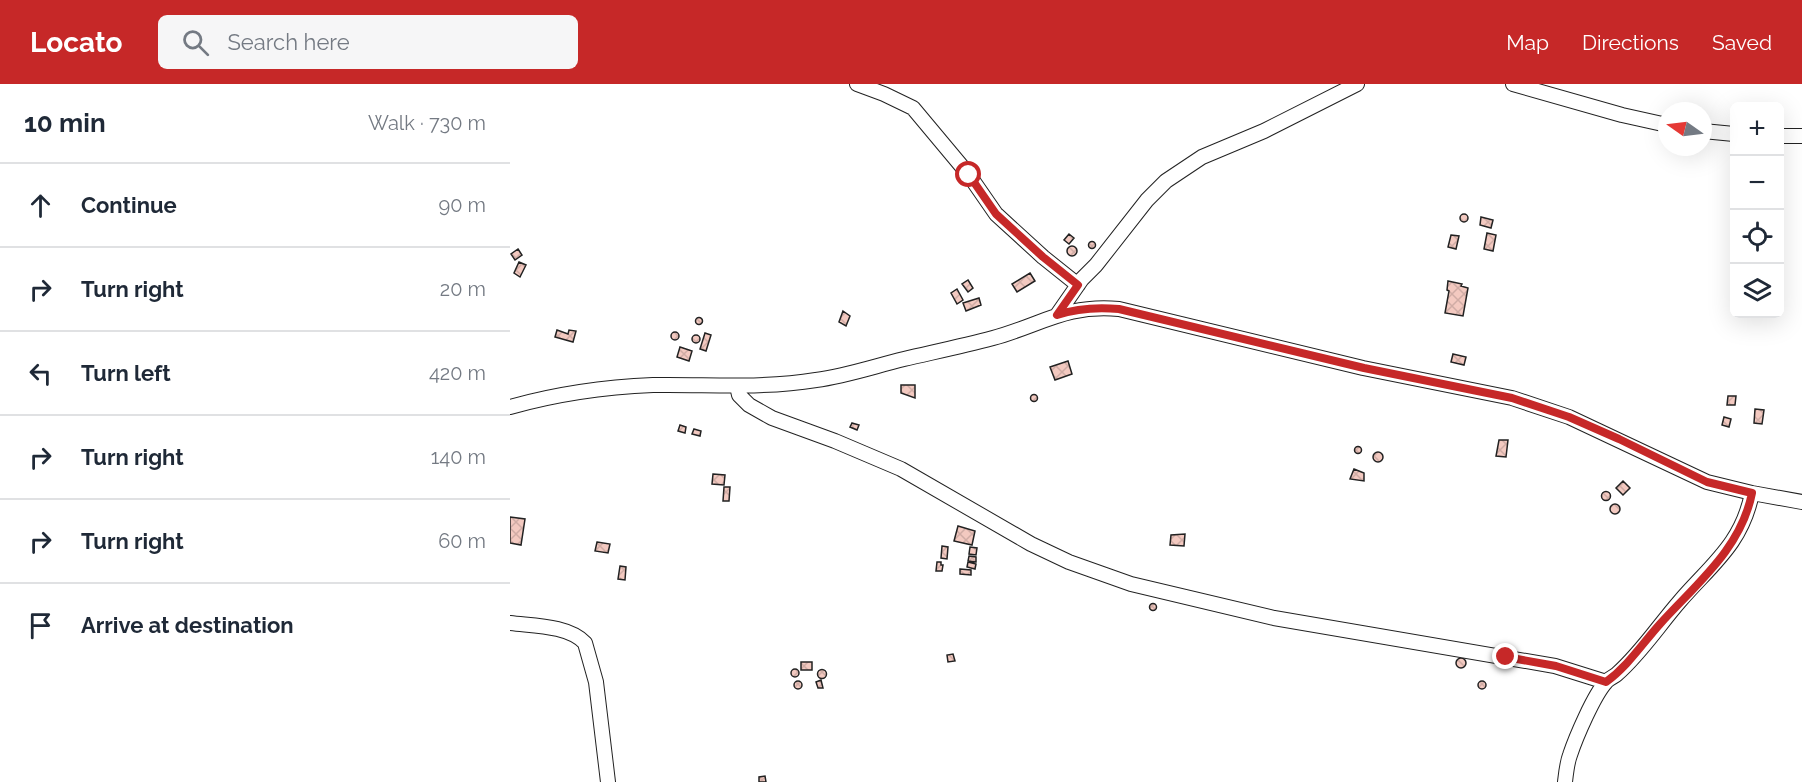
<!DOCTYPE html>
<html lang="en">
<head>
<meta charset="utf-8">
<style>
  body { margin:0; font-family:Raleway,sans-serif; background:#f6f6f7; color:#1f2937 }
  .controls { position:absolute; right:18px; top:18px; display:grid; overflow:hidden; border-radius:9px; box-shadow:0 6px 24px #0002 }
  .controls button { width:54px; height:54px; display:grid; place-items:center; padding:0; border:0; border-bottom:2px solid #e0e1e3; background:#fff; color:#1f2937; font:30px sans-serif }
  .compass { position:absolute; left:1148px; top:18px; width:54px; height:54px; border-radius:50%; background:#fff; box-shadow:0 6px 24px #0002; rotate:284deg }
  .stop { position:absolute; width:18px; height:18px; margin:-14px; border:4px solid #c62828; border-radius:50%; background:#fff }
  .stop.end { background:#c62828; border-color:#fff; box-shadow:0 2px 6px #0008 }
  .list { margin:0; padding:0; list-style:none }
  h2 { display:flex; justify-content:space-between; align-items:center; height:78px; margin:0; padding:0 24px; font-size:26px }
  h2 small { font-size:20px; font-weight:400; color:#747a83 }
  .list li { display:grid; grid-template-columns:39px 1fr auto; gap:18px; align-items:center; box-sizing:border-box; height:84px; padding:0 24px; border-top:2px solid #e0e1e3 }
  .list b { display:block; font-size:22px; white-space:nowrap }
  .list em { font-size:20px; font-style:normal; color:#747a83 }
  .icon { flex:none; width:33px; height:33px; fill:none; stroke:currentColor; stroke-width:2; stroke-linecap:round; stroke-linejoin:round }
  .map { position:relative; flex:none; width:1292px; height:698px; overflow:hidden }
  header { display:flex; align-items:center; gap:36px; box-sizing:border-box; height:84px; padding:0 30px; background:#c62828; color:#fff }
  header strong { font-size:28px }
  nav { display:flex; gap:33px; margin-inline-start:auto; font-size:21px }
  .search { width:420px; height:54px; background:#f6f6f7; display:flex; align-items:center; gap:15px; box-sizing:border-box; padding:0 21px; border-radius:9px; color:#747a83; font-size:22px }
  main { display:flex }
  aside { flex:1; background:#fff }
  .map>svg:first-child { display:block }
</style>
</head>
<body>
<header>
<strong>Locato</strong>
<div class="search"><svg class="icon" aria-label="search" viewBox="0 0 24 24"><circle cx="10" cy="10" r="6"/><path d="M15 15l6 6"/></svg>Search here</div>
<nav><a>Map</a><a>Directions</a><a>Saved</a></nav>
</header>
<main>
<aside>
<h2>10 min<small>Walk · 730 m</small></h2>
<ul class="list">
<li><svg class="icon" aria-label="ahead" viewBox="0 0 24 24"><path d="M12 20V5M6 11l6-6 6 6"/></svg><div><b>Continue</b></div><em>90 m</em></li>
<li><svg class="icon" aria-label="right" viewBox="0 0 24 24"><path d="M7 20v-9h11M14 6l5 5-5 5"/></svg><div><b>Turn right</b></div><em>20 m</em></li>
<li><svg class="icon" aria-label="left" viewBox="0 0 24 24"><path d="M17 20v-9H6M10 6l-5 5 5 5"/></svg><div><b>Turn left</b></div><em>420 m</em></li>
<li><svg class="icon" aria-label="right" viewBox="0 0 24 24"><path d="M7 20v-9h11M14 6l5 5-5 5"/></svg><div><b>Turn right</b></div><em>140 m</em></li>
<li><svg class="icon" aria-label="right" viewBox="0 0 24 24"><path d="M7 20v-9h11M14 6l5 5-5 5"/></svg><div><b>Turn right</b></div><em>60 m</em></li>
<li><svg class="icon" aria-label="arrive" viewBox="0 0 24 24"><path d="M6 21V4h12l-3 4 3 4H6"/></svg><div><b>Arrive at destination</b></div></li>
</ul>
</aside>
<div class="map">
<svg width="1292" height="698" viewBox="0 0 1292 698">
  <defs>
    <pattern id="building-cross-hatch" width="8" height="8" patternUnits="userSpaceOnUse" patternTransform="scale(1.5)"><rect width="8" height="8" fill="#f3c9c0"/><path d="M0 0l8 8M0 8l8-8" fill="none" stroke="#d0aca5"/></pattern>
  </defs>
  <rect width="100%" height="100%" fill="#fff"/>
  <path fill="url(#building-cross-hatch)" stroke="#222" stroke-width="1.5" d="M950 134a4 4 0 1 1 8 0a4 4 0 1 1-8 0Z
    M971,133L983,136L981,144L970,141Z
    M977,149L986,151L983,167L974,165Z
    M559,150L564,154L559,160L554,156Z
    M941,151L949,152L946,165L938,163Z
    M578.5 161a3.5 3.5 0 1 1 7 0a3.5 3.5 0 1 1-7 0Z
    M557 167a5 5 0 1 1 10 0a5 5 0 1 1-10 0Z
    M8,165L12,171L5,176L1,170Z
    M9,178L16,181L10,193L4,189Z
    M520,189L525,197L507,208L502,200Z
    M458,196L463,204L458,208L452,200Z
    M938,197L952,200L951,202L958,204L953,232L935,229L939,207L937,206Z
    M447,205L453,216L447,220L441,209Z
    M469,214L471,221L456,227L453,219Z
    M333,227L340,232L336,242L329,238Z
    M185.5 237a3.5 3.5 0 1 1 7 0a3.5 3.5 0 1 1-7 0Z
    M47,246L58,250L59,246L66,247L63,258L45,253Z
    M161 252a4 4 0 1 1 8 0a4 4 0 1 1-8 0Z
    M195,249L201,251L196,267L190,265Z
    M182 255a4 4 0 1 1 8 0a4 4 0 1 1-8 0Z
    M170,263L182,267L179,277L167,273Z
    M943,270L956,273L954,281L941,278Z
    M558,277L562,290L545,296L540,283Z
    M391,301H405V314L391,309Z
    M520.5 314a3.5 3.5 0 1 1 7 0a3.5 3.5 0 1 1-7 0Z
    M1218,312H1226L1225,321H1217Z
    M1245,325L1254,326L1252,340L1244,339Z
    M1214,333L1221,335L1219,343L1212,341Z
    M342,339L349,341L347,346L340,343Z
    M170,341L176,343L175,349L168,347Z
    M184,345L191,347L190,352L182,350Z
    M989,356H998L996,373L986,372Z
    M844.5 366a3.5 3.5 0 1 1 7 0a3.5 3.5 0 1 1-7 0Z
    M863 373a5 5 0 1 1 10 0a5 5 0 1 1-10 0Z
    M844,385L854,389V397L840,395Z
    M203,390L215,391L214,401L202,400Z
    M1113,397L1120,404L1113,411L1106,404Z
    M214,403H220L219,417H213Z
    M1091.5 412a4.5 4.5 0 1 1 9 0a4.5 4.5 0 1 1-9 0Z
    M1100 425a5 5 0 1 1 10 0a5 5 0 1 1-10 0Z
    M0,433L15,435L11,461L0,459Z
    M448,442L465,447L462,461L444,457Z
    M675,450L674,462L660,461L661,451Z
    M87,458L100,460L98,469L85,467Z
    M432,462L438,463L437,475L431,474Z
    M460,463L467,464L466,471L459,470Z
    M459,472L466,473V478L458,477Z
    M427,478H431V481H433L432,487H426Z
    M458,478L466,480L465,485L457,483Z
    M110,482L116,483L115,496L108,495Z
    M450,485L461,486V491L450,490Z
    M639.5 523a3.5 3.5 0 1 1 7 0a3.5 3.5 0 1 1-7 0Z
    M443,570L445,577L438,578L437,571Z
    M946 579a5 5 0 1 1 10 0a5 5 0 1 1-10 0Z
    M291,578H302V586H291Z
    M281 589a4 4 0 1 1 8 0a4 4 0 1 1-8 0Z
    M307.5 590a4.5 4.5 0 1 1 9 0a4.5 4.5 0 1 1-9 0Z
    M311,596L313,604H308L306,598Z
    M284 601a4 4 0 1 1 8 0a4 4 0 1 1-8 0Z
    M968 601a4 4 0 1 1 8 0a4 4 0 1 1-8 0Z
    M255,692L256,698H249V693Z"/>
  <g fill="none" stroke-linecap="round" stroke-linejoin="round">
    <defs>
      <path id="minor" d="M347,0L374,10L403,24L459,91L486,130L533,173L568,201
        M1003,0L1112,31L1157,41
        M1193,47L1224,50
        M1270,52H1292
        M547,231L572,195L586,181L637,116L656,97L692,73L754,47L847,0
        M227,302L229,311L239,321L262,334L325,357L391,385L521,460L559,478L621,500L764,534L1045,582L1096,598
        M0,323C46,310 95,303 143,301C197,300 252,305 306,296C336,292 365,282 394,275C424,268 453,262 483,254C531,241 556,220 609,225L853,284L1002,314L1059,333L1197,398L1242,409L1292,418
        M0,539C22,542 58,541 75,559L86,598L98,698
        M1055,698C1056,689 1057,679 1060,671C1066,653 1084,611 1096,598C1099,594 1104,593 1107,590C1131,569 1149,541 1170,517C1201,481 1232,460 1242,409"/>
    </defs>
    <use href="#minor" stroke="#222" stroke-width="16"/>
    <use href="#minor" stroke="#fff" stroke-width="14"/>
  </g>
  <g fill="none" stroke-linecap="round" stroke-linejoin="round">
    <path stroke="#c62828" stroke-width="8" d="M459,91L486,130L533,173L568,201L547,231C568,224 587,223 609,225L854,284L1002,314L1059,333L1109,355L1197,398L1242,409C1231,465 1186,500 1150,540C1132,560 1118,582 1096,598L1046,582L996,573"/>
  </g>
</svg>
<div class="controls">
<button>+</button>
<button>−</button>
<button><svg class="icon" aria-label="locate" viewBox="0 0 24 24"><circle cx="12" cy="12" r="6"/><path d="M12 2v4M12 18v4M2 12h4M18 12h4"/></svg></button>
<button><svg class="icon" aria-label="layers" viewBox="0 0 24 24"><path d="M12 4l9 5-9 5-9-5zM3 14l9 5 9-5"/></svg></button>
</div>
<svg class="compass" viewBox="-18 -18 36 36"><path d="M0-13l5 13h-10z" fill="#e53935"/><path d="M0 13l5-13h-10z" fill="#747a83"/></svg>
<div class="stop" style="left:459px;top:91px"></div>
<div class="stop end" style="left:996px;top:573px"></div>
</div>
</main>
</body>
</html>
